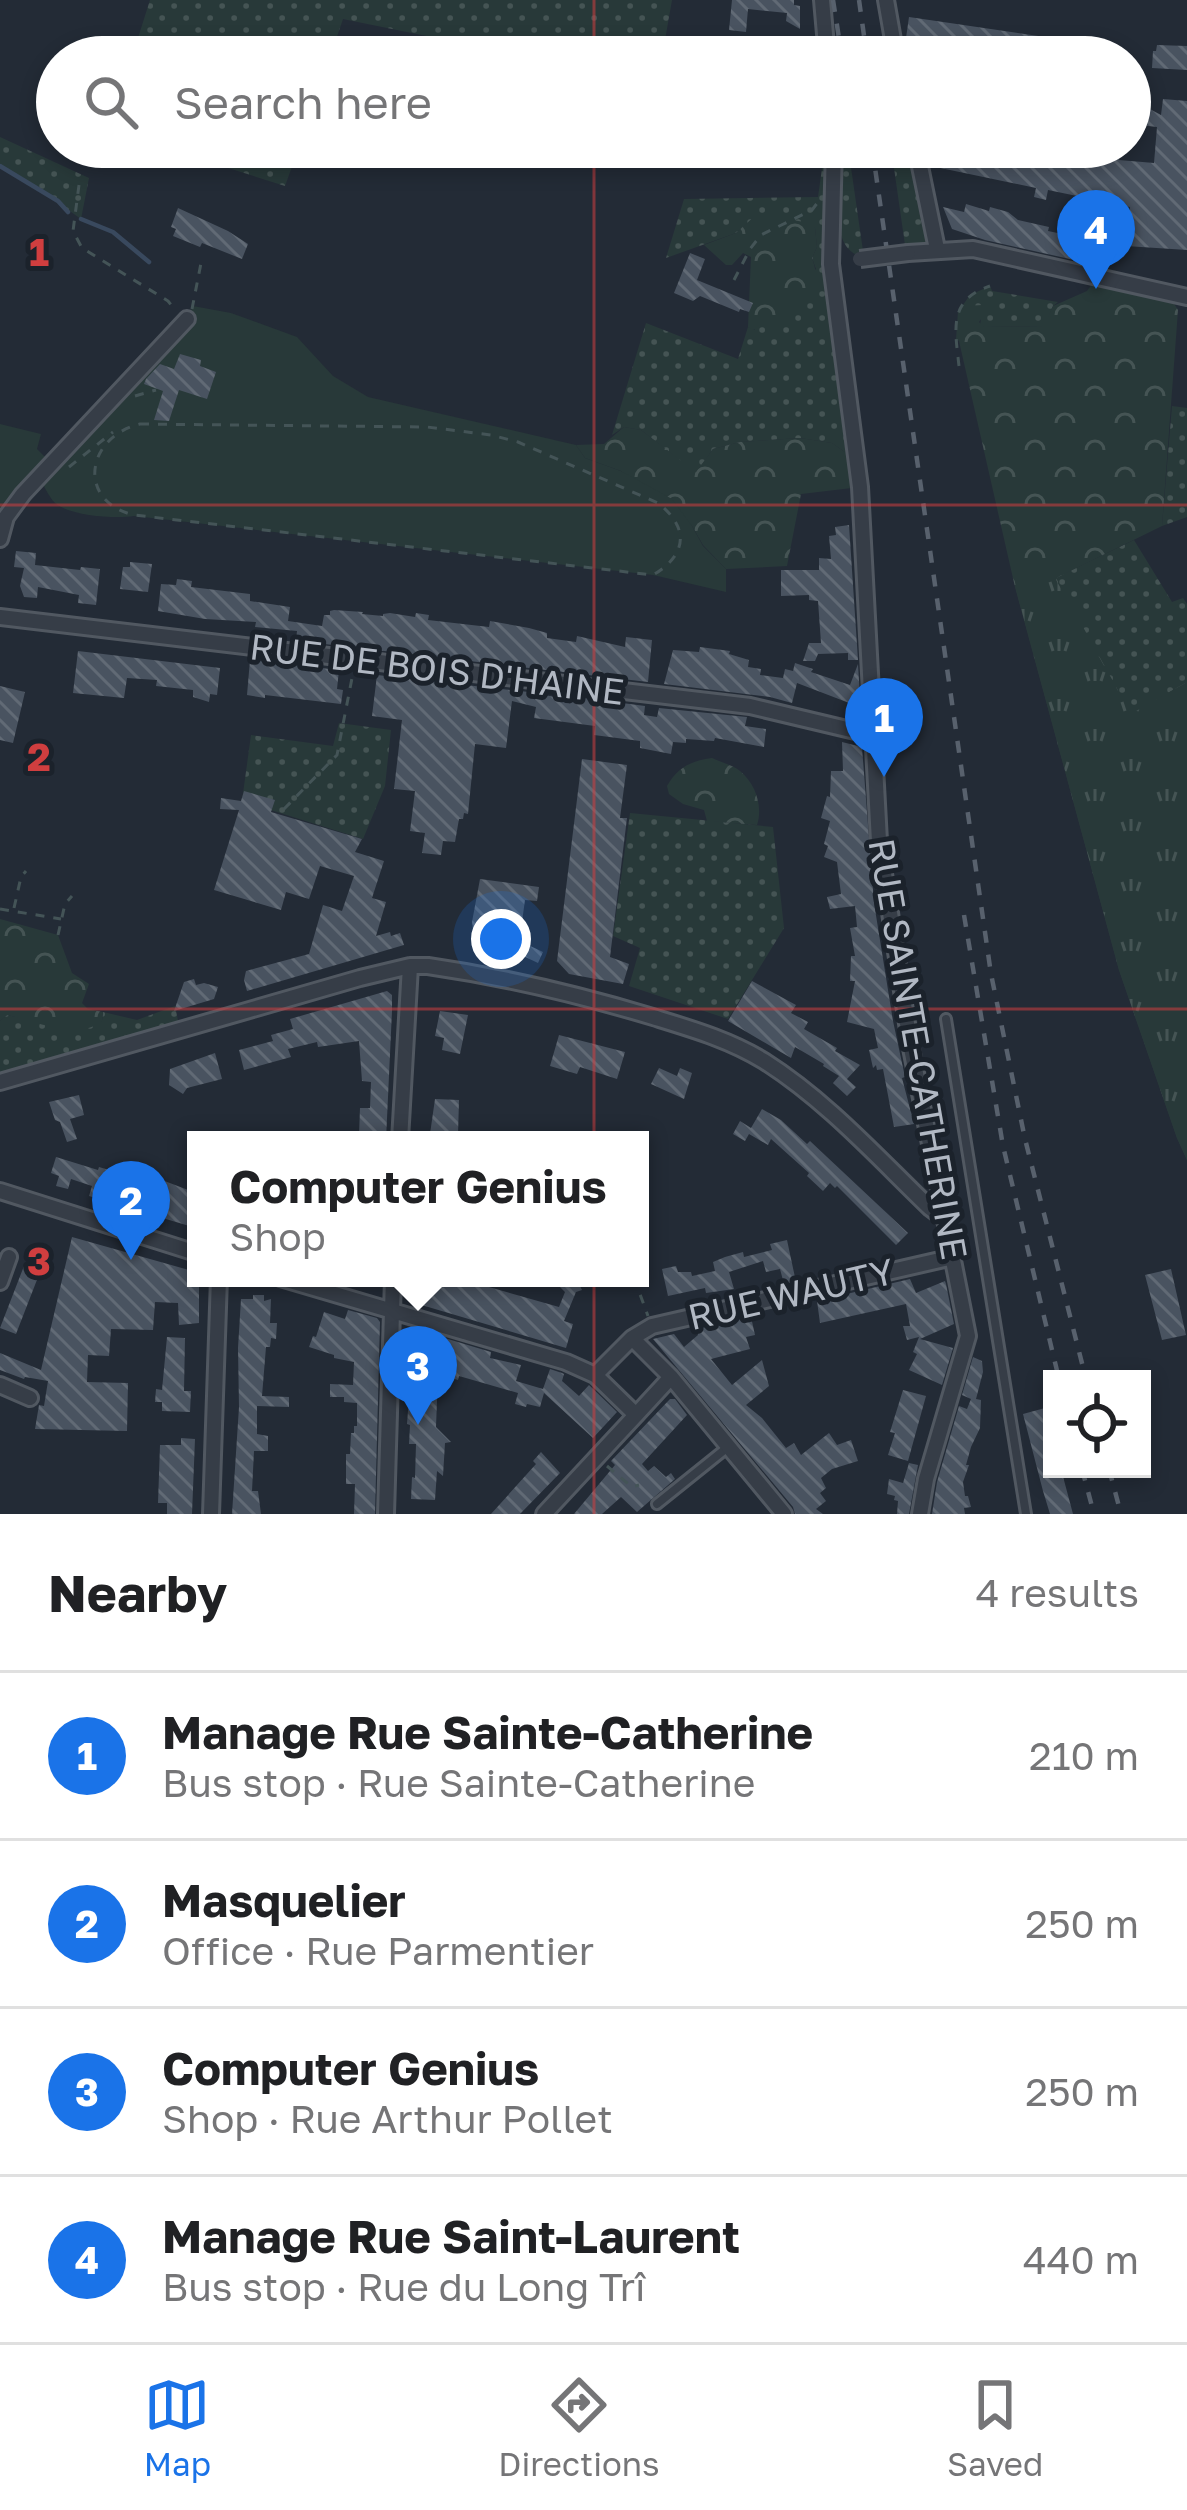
<!DOCTYPE html>
<html lang="en">
<head>
<meta charset="utf-8">
<style>
  body { margin:0; font-family:"Golos Text",sans-serif; background:#f2f2f2; color:#202124 }
  .controls { position:absolute; right:36px; bottom:36px; display:grid; overflow:hidden; border-radius:0px; box-shadow:0 6px 18px #0003 }
  .controls button { width:108px; height:108px; display:grid; place-items:center; padding:0; border:0; border-bottom:3px solid #e0e0e0; background:#fff; color:#202124; font:60px sans-serif }
  .you { position:absolute; left:501px; top:939px; width:42px; height:42px; margin:-30px; border:9px solid #fff; border-radius:50%; background:#1a73e8; box-shadow:0 0 0 18px #1a73e833 }
  .badge { display:grid; place-items:center; width:78px; height:78px; border-radius:50%; background:#1a73e8; color:#fff; font-size:39px; font-weight:700 }
  .pin { position:absolute; translate:-50% -99px; filter:drop-shadow(0 3px 6px #0008) }
  .pin::after { content:''; position:absolute; top:63px; width:42px; height:36px; background:inherit; clip-path:polygon(0 0,100% 0,50% 100%) }
  .popup { position:absolute; left:187px; top:1131px; width:462px; height:156px; box-sizing:border-box; display:grid; place-content:center; border-radius:0px; background:#fff; filter:drop-shadow(0 3px 9px #0005); font-size:39px; white-space:nowrap; color:#757577 }
  .popup b { font-size:45px; color:#202124 }
  .popup::after { content:''; position:absolute; left:50%; top:100%; margin-left:-24px; border:24px solid transparent; border-top-color:#fff }
  .list { margin:0; padding:0; list-style:none }
  h2 { display:flex; justify-content:space-between; align-items:center; height:156px; margin:0; padding:0 48px; font-size:51px }
  h2 small { font-size:39px; font-weight:400; color:#757577 }
  .list li { display:grid; grid-template-columns:78px 1fr auto; gap:36px; align-items:center; box-sizing:border-box; height:168px; padding:0 48px; border-top:3px solid #e0e0e0 }
  .list b { display:block; font-size:45px; white-space:nowrap }
  .list p { margin:0; font-size:39px; white-space:nowrap; color:#757577 }
  .list em { font-size:39px; font-style:normal; color:#757577 }
  .icon { flex:none; width:66px; height:66px; fill:none; stroke:currentColor; stroke-width:2; stroke-linecap:round; stroke-linejoin:round }
  .map { position:relative; flex:none; width:1187px; height:1514px; overflow:hidden }
  .search { position:absolute; background:#fff; box-shadow:0 6px 18px #0003; left:36px; right:36px; top:36px; height:132px; display:flex; align-items:center; gap:30px; box-sizing:border-box; padding:0 42px; border-radius:66px; color:#757577; font-size:45px }
  .sheet { height:828px; background:#fff }
  nav { display:flex; justify-content:space-around; align-items:center; box-sizing:border-box; height:168px; border-top:3px solid #e0e0e0; background:#fff; font-size:33px; color:#757577 }
  nav a { display:grid; justify-items:center; gap:6px }
  nav .on { color:#1a73e8 }
  .map>svg:first-child { display:block }
</style>
</head>
<body>
<div class="map">
<svg width="1187" height="1514" viewBox="0 0 1187 1514">
  <defs>
    <pattern id="grass-dots" width="8" height="8" patternUnits="userSpaceOnUse" patternTransform="scale(3)"><rect width="8" height="8" fill="#283939"/><path d="M2 2h.1M6 6h.1" fill="none" stroke="#455454" stroke-width="1.8" stroke-linecap="round"/></pattern>
    <pattern id="forest-crowns" width="20" height="18" patternUnits="userSpaceOnUse" patternTransform="scale(3)"><rect width="20" height="18" fill="#283939"/><path d="M2 6a3 3 0 1 1 6 0M12 15a3 3 0 1 1 6 0" fill="none" stroke="#455454"/></pattern>
    <pattern id="park-tufts" width="24" height="20" patternUnits="userSpaceOnUse" patternTransform="scale(3)"><rect width="24" height="20" fill="#283939"/><path d="M3 7l-1-3M5 7V3M7 7l1-3M15 17l-1-3M17 17v-4M19 17l1-3" fill="none" stroke="#455454"/></pattern>
    <pattern id="building-back-hatch" width="6" height="6" patternUnits="userSpaceOnUse" patternTransform="scale(3)"><rect width="6" height="6" fill="#495360"/><path d="M-1 5l2 2M0 0l6 6M5-1l2 2" fill="none" stroke="#616a75"/></pattern>
  </defs>
  <rect width="100%" height="100%" fill="#232b36"/>
  <path fill="url(#grass-dots)" d="M150,0H672L662,57H529L343,19L330,57H132Z
    M0,137L89,178L81,219L46,194L0,166Z
    M162,147H299L285,186Z
    M825,147H848L863,251L857,255C838,246 839,223 838,205L831,264L856,460L832,443L800,438L740,442L713,449L696,473L641,430L624,427L612,435L646,323L738,359L748,327L754,330L816,269L812,258L817,247L815,228L757,215L736,233L666,258L684,199L818,197Z
    M891,147H916L937,249L905,245Z
    M990,286L992,291L1058,302L1053,306L1045,326L984,327L980,326L981,318L958,312L970,295Z
    M1172,406L1187,408V517L1162,526Z
    M1134,540L1172,602L1183,598L1187,604V682L1131,715L1055,578Z
    M339,723L391,730L385,786L363,839L242,801L251,735L333,746Z
    M630,813L773,827L784,928L728,1019L629,986L640,948L613,936Z
    M175,1006L180,1030L0,1082V1021L7,1015L71,1029L102,1021L103,1012L137,1020Z"/>
  <path fill="url(#forest-crowns)" d="M757,214L810,223L815,228L817,247L812,258C830,310 792,313 753,330L748,327L751,257L743,253L732,265H726L704,245L736,233Z
    M1097,277L1167,293L1178,310L1162,526L1056,578L1131,714L1187,682V1160L1177,1138L1119,970L1015,587L959,341L956,339L958,312L966,306L982,305L986,312L979,322L984,327L1044,326L1053,306L1087,291Z
    M624,427L641,430L696,472L713,449L740,442L800,438L832,443L856,460L860,487L801,494L787,566L726,569L703,545L692,526L621,471L585,458L576,445L604,444Z
    M712,758C720,762 733,765 740,771C756,784 763,807 757,825L707,821L704,810L683,804L669,794L667,786C678,767 691,761 712,758Z
    M0,919L58,935L72,973L89,984L82,1003L88,1009L103,1012L102,1021C79,1041 34,1021 7,1015L0,1021Z"/>
  <path fill="url(#park-tufts)" d="M1055,578L1131,714L1187,682V1160L1177,1138L1119,970L1015,586Z"/>
  <path fill="#283939" d="M193,306L231,313L297,337L333,376L368,397L576,445L585,458L621,471L672,499L692,526L703,546L726,569V592L653,575L134,516C115,519 70,516 55,503C48,496 44,485 39,477L0,519V424L41,434L37,449L44,456L55,459L187,319Z"/>
  <g fill="none" stroke-linecap="round" stroke-linejoin="round">
    <path stroke="#39495e" stroke-width="4.5" d="M0,166L58,201L68,212
      M81,219L113,232L149,262"/>
  </g>
  <path fill="url(#building-back-hatch)" d="M732,0H794V5L800,6V29L786,21L787,13L748,9L746,32L729,30Z
    M909,17L1059,39L1057,57H907L905,45Z
    M532,36L605,53V57H528Z
    M1157,45L1187,46V70L1152,68L1153,51H1156Z
    M1163,99L1187,101V250L1126,246L1130,207L1048,190L1046,200L1034,197L1036,188L931,166L930,147H1121L1119,160L1154,163L1157,127L1130,124V106L1148,108L1161,115Z
    M966,204L989,211L990,207L1008,212L1018,220L1049,227L1048,231L1067,235L1070,225L1089,231L1086,240L1096,244L1092,264L985,240L952,229L943,207L964,212Z
    M178,208L228,231L248,244L242,259L202,243L200,247L173,236L176,229L171,227Z
    M690,253L705,259L697,280L753,303L749,312L740,309L739,312L700,296L693,301L674,293Z
    M180,354L201,360L200,366L216,372L207,399L179,390L169,421L154,420L163,391L144,384L146,379L160,364L174,369Z
    M849,525L858,660H848V653L818,654L815,661H803L809,643H821L818,601L809,600V595L781,596V570H819V558L831,559L829,536L836,535L835,527Z
    M16,551L36,553L35,565L80,570L81,567L100,569L96,605L78,603L79,595L38,587L37,598L24,597L20,586L24,568L14,567Z
    M130,562L152,564L148,592L120,589L123,567H130Z
    M177,579L192,581L191,587L250,594V601L290,607L288,621L322,626L324,615H330V611L334,610L363,612L362,614L383,616V614L390,613L415,617L416,613L429,615L428,620L489,627L490,621L529,628L547,633V638L576,642L577,636L625,647L626,637L652,640L648,682L316,643L296,640L297,631L255,627L256,622L205,619L158,611L161,584L176,585Z
    M700,647L730,651L729,654L749,660L748,667L761,669L760,675L783,678L785,669L793,671L795,663L813,669L811,672L850,685L858,664L860,697L857,706L797,683L792,703L770,697L664,684L673,650L699,652Z
    M78,651L220,668L217,695L210,694L209,702L193,697V690L156,686L157,680L127,678L124,698L73,693Z
    M250,660L339,670L337,689L343,690L341,704L265,695V698L247,695Z
    M377,675L529,692L580,702L584,698L645,706L644,715L657,717L659,708L747,717L745,726L766,729L764,747L715,738L714,741L686,739V743L673,742L671,754L640,748V741L594,735L595,726L534,718L536,707L512,701L506,748L475,744L468,814L464,813L463,819H459L455,842L443,841L441,855L422,853L425,833L410,831L415,791L394,789L402,720L372,716Z
    M0,686L25,692L13,743L0,740Z
    M842,742L862,747L874,903L893,1021L905,1077L902,1078L914,1124L901,1126L894,1127L883,1069L877,1070L876,1065L873,1068L869,1050L878,1048L874,1029L847,1022L855,981H850L851,956H855L850,928L857,927L855,906L830,909L827,897L841,894L837,862L824,857L828,846L824,844L830,821L821,818L827,796L830,797L831,771H843Z
    M582,759L627,765L620,818H627L610,957L629,964L623,984L569,974L557,961Z
    M244,791L275,800L271,812L362,839L355,852L384,861L372,898L386,902L376,936L390,932L391,936L400,933L404,945L247,991L244,980L246,971L309,954L323,905L342,911L354,876L320,866L309,899L286,892L281,910L214,890L239,810L220,809L221,798L241,801Z
    M480,879L539,887L537,901L525,900L521,929L526,930L524,943L543,952L538,963L521,955L519,964L476,956L472,922Z
    M194,979L196,985L204,983L218,987L214,999L174,1011L184,982Z
    M752,981L796,1005L791,1013L808,1022L804,1029L837,1048L835,1051L860,1065L847,1079L856,1087L847,1096L833,1083L839,1076L823,1066L824,1064L795,1047L791,1058L728,1021Z
    M387,991L392,995V1011L386,1140H369V1136L359,1135L360,1108H370L371,1082L362,1081L359,1041L318,1047L317,1042L288,1049L291,1057L244,1070L239,1050L273,1041L271,1035L293,1029L290,1019Z
    M440,1011L468,1015L460,1054L442,1050L444,1038L435,1036Z
    M559,1035L625,1052L617,1079L580,1067L577,1074L550,1066Z
    M215,1053L222,1079L187,1088L183,1094L169,1085L170,1069Z
    M659,1068L677,1076L680,1068L692,1073L684,1099L651,1084Z
    M79,1095L84,1115L70,1119L77,1139L67,1142L60,1122L55,1120L49,1102Z
    M435,1099L459,1100L458,1135L430,1134Z
    M762,1109L781,1120L807,1144L810,1141L908,1233L896,1245L837,1186L835,1188L830,1183L823,1191L807,1176L809,1173L771,1139L768,1145L749,1134L745,1141L733,1134L740,1121L751,1128Z
    M56,1157L98,1170L99,1167L119,1173L120,1168L131,1172L127,1184L155,1192L162,1180L196,1193V1228L89,1196L92,1186L71,1179L68,1189L56,1186L59,1176L51,1173Z
    M72,1237L196,1272V1278H199V1323L179,1325L178,1303L155,1302L153,1330L111,1329L109,1356L88,1355L87,1382L128,1383L127,1431L35,1429L39,1405L44,1406L48,1381L25,1377L24,1379L0,1370V1353L41,1370Z
    M787,1240L796,1282L784,1284L780,1269L766,1272L763,1261L729,1272L734,1289L706,1293L705,1288L668,1296L662,1269L676,1266L678,1272H691L692,1276L715,1271L713,1262L725,1257L743,1252L744,1257L772,1250L770,1244Z
    M24,1266L40,1272L16,1334L0,1328Z
    M1171,1269L1186,1335L1162,1340L1145,1275Z
    M414,1278H434L466,1286L468,1281L559,1307L565,1292L559,1286L577,1280L582,1290L576,1292L564,1321L573,1324L566,1348L408,1301L406,1280L413,1282Z
    M910,1279L916,1293L945,1281L946,1284L954,1324L920,1339L953,1348L942,1385L909,1370L917,1354L913,1352L919,1337L907,1340L903,1326H910L906,1304L820,1323L817,1301Z
    M253,1295H264V1301L271,1299L270,1323H277L276,1339L271,1338L270,1347H266L262,1396L289,1397V1407L257,1406V1434L268,1436V1451H254L252,1491H258L261,1514H232L239,1407L238,1348L241,1299H253Z
    M348,1310L377,1318L380,1322L375,1514H354L355,1484H346V1454H350L351,1433H354V1426H357V1403L344,1402V1397H330V1384L353,1385L354,1362L334,1358V1355L309,1347L313,1336L316,1337L324,1312L345,1319Z
    M751,1317L755,1335L746,1337L750,1349L711,1359L732,1385L762,1360L769,1386L746,1405L762,1418L786,1448L794,1443L801,1455L829,1433L837,1445L851,1440L858,1461L832,1469L821,1478L826,1488L820,1493L826,1501L816,1509L823,1514H795L793,1507L653,1339L674,1334L684,1347L698,1335L697,1329Z
    M418,1330L491,1352L490,1358L521,1365L516,1381L543,1389L550,1369L562,1373L564,1374L562,1381L579,1396L589,1385L617,1412L593,1438L544,1393L540,1407L527,1404L526,1407L515,1404L518,1393L459,1376L458,1380L438,1374L436,1427L451,1442L445,1443L443,1476L437,1471L435,1500L411,1499L412,1477L415,1478L416,1444H409L410,1425L407,1424L410,1384L412,1378H420L428,1353L412,1349Z
    M167,1337L185,1338L184,1391H191L190,1412L162,1411V1402H155L156,1389L162,1390Z
    M973,1357L982,1361L983,1372L976,1399L981,1400L980,1428L971,1447L966,1465H969L963,1482L965,1496H968L971,1507L964,1508L965,1514H932L937,1482L959,1406L967,1409L971,1399L962,1395Z
    M903,1390L926,1396L908,1461L888,1455L895,1433L890,1432Z
    M670,1399H675L687,1415L642,1464L648,1471L654,1466L666,1477L671,1473L675,1479L637,1512L621,1497L602,1514H574L615,1465L611,1461Z
    M1045,1408L1052,1435V1469H1061L1073,1514H1050L1043,1491L1023,1414Z
    M181,1438L195,1439L192,1514H167V1503H158L160,1445H181Z
    M541,1452L560,1473L520,1514H491L536,1464L533,1461Z
    M909,1463L918,1465L909,1514H897L898,1501L894,1500L895,1496L887,1494L889,1479L903,1483Z"/>
  <g fill="none" stroke-linecap="round" stroke-linejoin="round">
    <defs>
      <path id="service" d="M946,1019L1026,1514
        M657,1504L728,1447"/>
      <path id="minor" d="M822,0L827,57
        M886,0L896,57
        M834,147L831,264L860,487L879,841L910,1043L968,1336L926,1479L920,1514
        M916,147L937,249
        M908,253L973,249L1187,297
        M0,539L6,517L23,494L187,319
        M0,617L750,706L872,735
        M0,1082L360,978L410,966H428C504,977 580,995 653,1017C692,1029 730,1040 764,1061C827,1101 877,1157 930,1208L946,1220
        M400,1140L410,966
        M0,1191L196,1253
        M280,1278L566,1362L595,1375L636,1415L671,1377L784,1514
        M0,1282L9,1257
        M632,1338L671,1377
        M595,1375L632,1338L652,1326L953,1257
        M0,1385L30,1398
        M211,1514L219,1278
        M386,1514L393,1278
        M544,1514L636,1415"/>
    </defs>
    <use href="#service" stroke="#515861" stroke-width="14"/>
    <use href="#minor" stroke="#515861" stroke-width="20"/>
    <path stroke="#445457" stroke-width="3" stroke-dasharray="9 9" stroke-linecap="butt" d="M79,185L73,231L82,248L168,301L175,310
      M734,280L750,249L761,235L812,210L818,202
      M192,309L202,258
      M959,366C955,329 948,300 990,286
      M135,396L156,390
      M140,424L427,427L491,435L518,442L658,503C690,528 687,555 653,575L134,515C76,501 86,437 140,424Z
      M69,467L113,432
      M284,809L337,755L353,673
      M14,908L21,877L26,871
      M0,909L61,919
      M58,935L65,904L72,896
      M634,1278L648,1316
      M607,1466L632,1487L639,1485"/>
    <use href="#service" stroke="#363d47" stroke-width="8"/>
    <use href="#minor" stroke="#363d47" stroke-width="14"/>
    <path stroke="#58616d" stroke-width="4.5" stroke-dasharray="12 12" stroke-linecap="butt" d="M833,0L842,57
      M859,0L867,57
      M872,147L991,974L1025,1139L1086,1379
      M964,915L1003,1146L1059,1379
      M1082,1469L1094,1514
      M1109,1469L1121,1514"/>
    <defs>
      <path id="minor-bridge" d="M860,259L908,253"/>
    </defs>
    <use href="#minor-bridge" stroke="#515861" stroke-width="20" stroke-linecap="butt"/>
    <use href="#minor-bridge" stroke="#363d47" stroke-width="14"/>
  </g>
  <path fill="none" stroke="#d03e3f" stroke-width="3" stroke-opacity="0.55" d="M594,0V57M594,147V1514M0,505H1187M0,1009H1187"/>
  <g text-anchor="middle" stroke-width="10" stroke-linejoin="round" paint-order="stroke">
    <g font-size="36" fill="#b1b8c3" stroke="#1b222b">
      <text transform="translate(437 669) rotate(7)" y="13">RUE DE BOIS D'HAINE</text>
      <text transform="translate(918 1049) rotate(80)" y="13">RUE SAINTE-CATHERINE</text>
      <text transform="translate(791 1294) rotate(-13)" y="13">RUE WAUTY</text>
    </g>
  </g>
  <g font-size="39" text-anchor="middle" font-weight="bold" fill="#d03e3f" stroke="#1b222b" stroke-width="10" stroke-linejoin="round" paint-order="stroke">
    <text x="39" y="266">1</text>
    <text x="39" y="771">2</text>
    <text x="39" y="1275">3</text>
  </g>
</svg>
<div class="controls">
<button><svg class="icon" aria-label="locate" viewBox="0 0 24 24"><circle cx="12" cy="12" r="6"/><path d="M12 2v4M12 18v4M2 12h4M18 12h4"/></svg></button>
</div>
<div class="you"></div>
<div class="pin badge" style="left:884px;top:777px">1</div>
<div class="pin badge" style="left:131px;top:1260px">2</div>
<div class="pin badge" style="left:418px;top:1425px">3</div>
<div class="popup"><b>Computer Genius</b>Shop</div>
<div class="pin badge" style="left:1096px;top:289px">4</div>
<div class="search"><svg class="icon" aria-label="search" viewBox="0 0 24 24"><circle cx="10" cy="10" r="6"/><path d="M15 15l6 6"/></svg>Search here</div>
</div>
<section class="sheet">
<h2>Nearby<small>4 results</small></h2>
<ul class="list">
<li><span class="badge">1</span><div><b>Manage Rue Sainte-Catherine</b><p>Bus stop · Rue Sainte-Catherine</p></div><em>210 m</em></li>
<li><span class="badge">2</span><div><b>Masquelier</b><p>Office · Rue Parmentier</p></div><em>250 m</em></li>
<li><span class="badge">3</span><div><b>Computer Genius</b><p>Shop · Rue Arthur Pollet</p></div><em>250 m</em></li>
<li><span class="badge">4</span><div><b>Manage Rue Saint-Laurent</b><p>Bus stop · Rue du Long Trî</p></div><em>440 m</em></li>
</ul>
</section>
<nav>
<a class="on"><svg class="icon" aria-label="map" viewBox="0 0 24 24"><path d="M3 6l6-2 6 2 6-2v14l-6 2-6-2-6 2zM9 4v14M15 6v14"/></svg>Map</a>
<a><svg class="icon" aria-label="directions" viewBox="0 0 24 24"><path d="M12 3l9 9-9 9-9-9zM9 14v-3h6M13 9l2 2-2 2"/></svg>Directions</a>
<a><svg class="icon" aria-label="saved" viewBox="0 0 24 24"><path d="M7 4h10v16l-5-4-5 4z"/></svg>Saved</a>
</nav>
</body>
</html>
